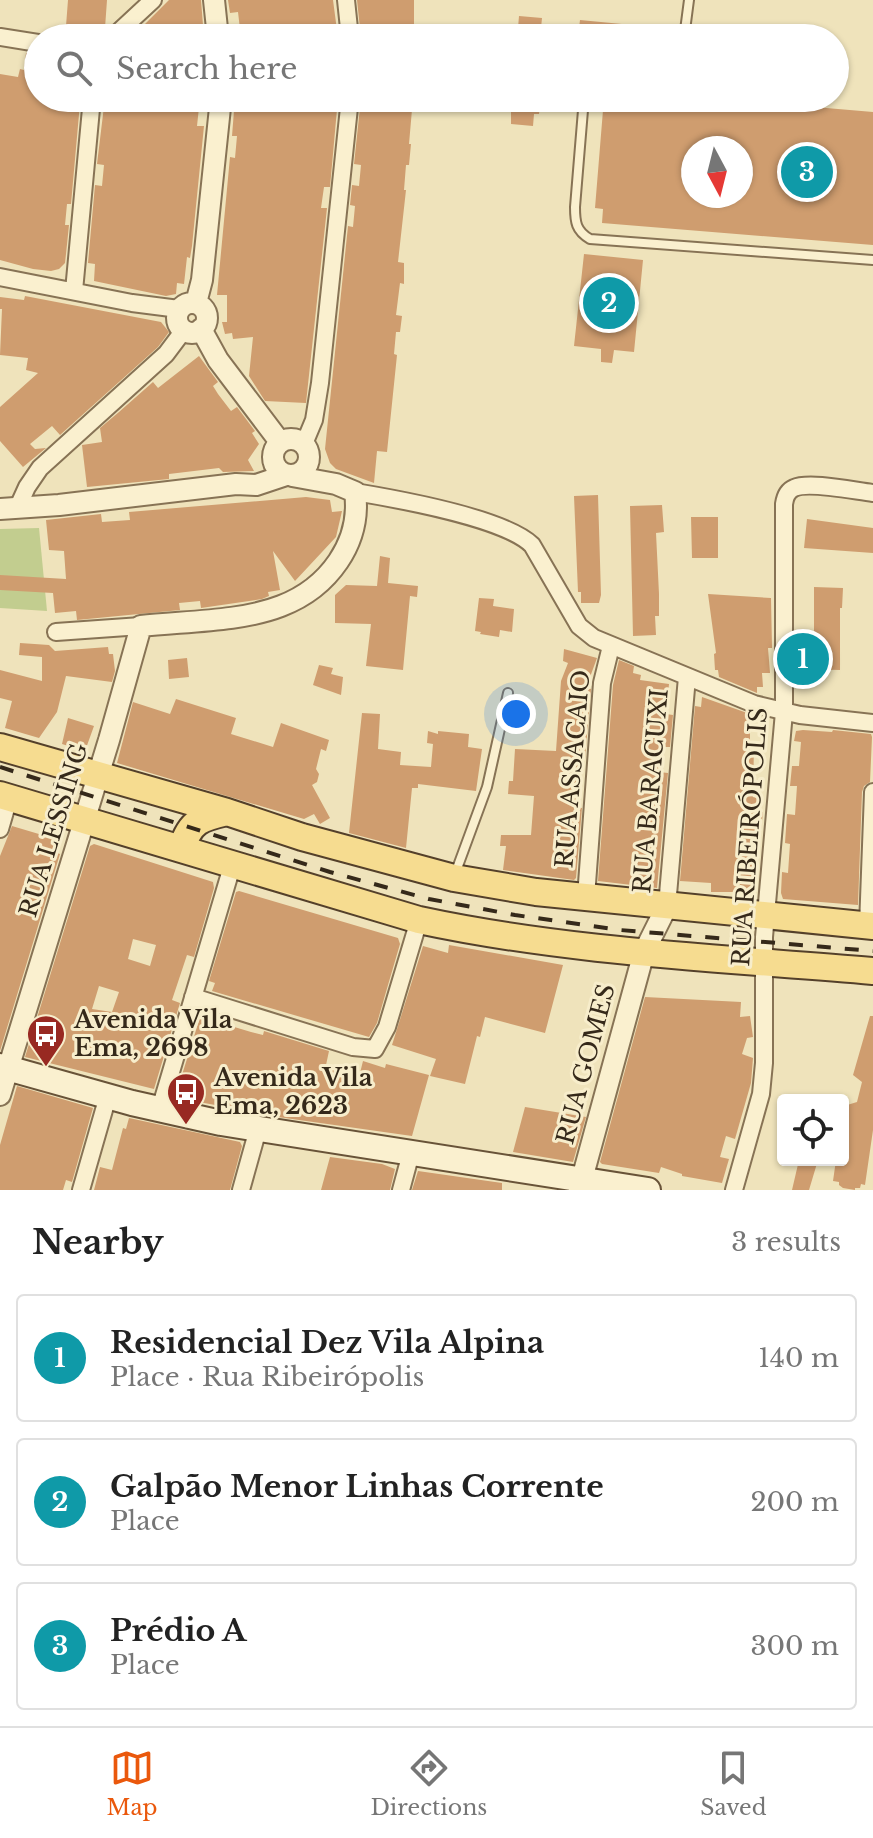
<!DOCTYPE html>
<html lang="en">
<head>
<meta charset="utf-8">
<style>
  body { margin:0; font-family:"Libre Baskerville",serif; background:#f6f6f6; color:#222 }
  .controls { position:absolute; right:24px; bottom:24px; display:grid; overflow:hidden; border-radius:8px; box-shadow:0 2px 6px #0004 }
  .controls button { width:72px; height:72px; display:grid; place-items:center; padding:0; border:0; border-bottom:2px solid #e0e0e0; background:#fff; color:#222; font:40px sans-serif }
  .compass { position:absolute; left:681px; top:136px; width:72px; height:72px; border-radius:50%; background:#fff; box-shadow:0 2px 6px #0004; rotate:173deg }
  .you { position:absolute; left:516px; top:714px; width:28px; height:28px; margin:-20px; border:6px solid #fff; border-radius:50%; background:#1a73e8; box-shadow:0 0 0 12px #1a73e833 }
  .badge { display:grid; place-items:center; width:52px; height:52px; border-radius:50%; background:#ea580c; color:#fff; font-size:26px; font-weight:700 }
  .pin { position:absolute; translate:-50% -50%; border:4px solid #fff; box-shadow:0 2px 8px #0006 }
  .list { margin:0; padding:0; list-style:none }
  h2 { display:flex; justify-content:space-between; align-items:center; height:104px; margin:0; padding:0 32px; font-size:34px }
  h2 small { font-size:26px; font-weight:400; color:#767676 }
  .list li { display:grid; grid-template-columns:52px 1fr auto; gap:24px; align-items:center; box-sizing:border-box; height:128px; margin:0 16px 16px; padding:0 16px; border:2px solid #e0e0e0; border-radius:8px }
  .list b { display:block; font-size:30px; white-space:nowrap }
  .list p { margin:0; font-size:26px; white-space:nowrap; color:#767676 }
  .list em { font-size:26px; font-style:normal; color:#767676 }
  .icon { flex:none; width:44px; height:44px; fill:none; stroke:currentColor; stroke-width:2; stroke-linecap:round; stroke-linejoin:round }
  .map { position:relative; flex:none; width:873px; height:1190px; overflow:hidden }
  .search { position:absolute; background:#fff; box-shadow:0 2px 6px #0004; left:24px; right:24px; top:24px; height:88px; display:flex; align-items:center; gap:20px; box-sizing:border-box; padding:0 28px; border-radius:44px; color:#767676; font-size:30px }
  .sheet { height:536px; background:#fff }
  nav { display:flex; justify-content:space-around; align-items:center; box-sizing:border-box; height:112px; border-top:2px solid #e0e0e0; background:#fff; font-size:22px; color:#767676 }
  nav a { display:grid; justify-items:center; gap:4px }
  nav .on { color:#ea580c }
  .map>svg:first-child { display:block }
</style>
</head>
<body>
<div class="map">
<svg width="873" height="1190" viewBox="0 0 873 1190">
  <rect width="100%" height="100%" fill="#efe3bb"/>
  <path fill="#c2cd8f" d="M39,528L47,611L0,608V529Z"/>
  <path fill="#cf9d6f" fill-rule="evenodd" d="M68,0H107L105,28L66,26Z
    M169,0H201L204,38H131Z
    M228,0H333L338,38H241L238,12L230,13Z
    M357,0H414V38H361Z
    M519,16L542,18L540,38H502L503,27L518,28Z
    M580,20L653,27V38L578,36Z
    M26,53L38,55V98L80,103L71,204H67L65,225H69L66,254L65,263L59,269L51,271L33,269L0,260V74L18,77L20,69L24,70Z
    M105,98H200L197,126H204L192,246L190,258L187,257L184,284L177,283L176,294L166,296L94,281L95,264L88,263L95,185L102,186L104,165L97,164Z
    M235,98H338L330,187H324L321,208H327L306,403L265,401L249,376L253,337L233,339L232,333L225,334L222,322H227V295H217L230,157L235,158L237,136H232Z
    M361,98H413L409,144H411L409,165H406L404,190H406L398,262L404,263V284L400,283L396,315L402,316L400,332H396L394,354L397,355L387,452L377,451L374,483L336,469L330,463L325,449L348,226L353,227L355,206L350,205L352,185L359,186L361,165L354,164Z
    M497,98H541L539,114H534L533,126L511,124V112L496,111Z
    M604,98H711L873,112V245L602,223L603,209L595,208ZM693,148H741V196H693Z
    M584,254L643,260L634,352L614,350L612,363L601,362V349L574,346Z
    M25,296L161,322L169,332L158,347L60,435L52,426L30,444L35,449L46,448L23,467L0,441V407L38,373L26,370L28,358L0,355L2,309H0V297L24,300Z
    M199,356L218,382L213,386L218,394L231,411L237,407L255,431L252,433L259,444L248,460L254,471L223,472L219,468L169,474V479L87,487L82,445L102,442L100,428L119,412L153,382L158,388Z
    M598,495L601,595L599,603H581V592H578L574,496Z
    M306,497L330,500L332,512L342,511L336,537L295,581L273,551L280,590L268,592L269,596L262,599L201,608L200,601L179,603L180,610L77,620L76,611L55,613L53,593L0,590V575L66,579L64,551L49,550L46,520L101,514L102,522L130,520L129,512Z
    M662,505L664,532L656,533L659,594V616H655L656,635L633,636L630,506Z
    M691,517H718V558H692Z
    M807,519L873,528V553L804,548Z
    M380,556L390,558L388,583L418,586L417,597L410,596L403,670L366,666L371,624L335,623V595L346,585L377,586Z
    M814,587L843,588L842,608H840V670L798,669V649L814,648Z
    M708,594L771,598L772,648H768L770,673H762L763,687H757V693L719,677L718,670H715L714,654L716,653Z
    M479,598L494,599L493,606L514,609L512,632L500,630L499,637L480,634L481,632L475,631Z
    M20,643L49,645L55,651L108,647L109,654H113L115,671L112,682L66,676L57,712L39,738L5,728L12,701L0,698V670L42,681V657L19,655Z
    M564,649L597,658L586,688L591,689L585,759L580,758L576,807L582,808L576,878L574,880L503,870L506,846H500L501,835H531L534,796L508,794L509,781H513L515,749L556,751L561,681L568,663L563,661Z
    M187,658L189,677L169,679L168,660Z
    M619,660L634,666L633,673L641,675L640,680L669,684L666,714L673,715L670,747H662L659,772L668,773L657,888L598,881L613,685Z
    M319,665L333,668L331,674L343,677L341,695L313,685Z
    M702,697L750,714V745H754L753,797L757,798L756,811L763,812L754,892H711V883L680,881L695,706L701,707Z
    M176,699L236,718L231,734L273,747L281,723L329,740L326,751L321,749L316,769L319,774L317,782L312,785L330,818L320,824L314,814L304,819L117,763L133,702L170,714Z
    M362,713L380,714L378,749L401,752L400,765L431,767L433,744L427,743L428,731L438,734V731L469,734L468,747L482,749L476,791L418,784V788H412L406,848L349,833Z
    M68,718L94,726L85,751L62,744Z
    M803,730L832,732L833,730L871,734L872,737L870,782L864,786L862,792L858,905L783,899L781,893L782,872L788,873L790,844L785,843L787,814L795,815L797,786H790L792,766H799L801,742L794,741L796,731Z
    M12,826L59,840L55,852L60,854L0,1051V856Z
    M94,844L213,882L214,888L194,957L187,955L172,1000L180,1003L154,1089L25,1057L90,846ZM133,939L156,945L150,966L128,959ZM99,986L119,992L112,1012L92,1009Z
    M239,891L398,938L400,944L388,985L377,1023L369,1037L212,991L215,983L209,981L236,892Z
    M449,945L563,965L545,1033L485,1017L480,1037L477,1036L465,1084L430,1076L436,1059L392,1045L423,946L448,953Z
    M645,997L741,1002L740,1017L750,1016L753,1037L747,1038L742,1054L753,1058L751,1083L735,1139L726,1136L720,1157L729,1159L722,1183L682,1176V1174L661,1167L659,1173L602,1164L600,1162Z
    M202,1011L232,1021L231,1026L251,1032L263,1035L264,1031L329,1051L326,1065L359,1077L363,1061L385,1068L386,1064L429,1075L412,1136L278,1117L178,1098L176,1094Z
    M870,1016H873V1130L865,1185L861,1184L860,1188H855V1190L843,1188L839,1185V1182L833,1181L836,1160H843L844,1106L857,1102L862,1082L853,1075Z
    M17,1086L93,1108L72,1182L66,1180L63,1190H0V1145Z
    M525,1107L586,1117L573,1162L513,1152Z
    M129,1118L240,1142L242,1146L230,1190H94L100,1167L112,1170L123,1128L126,1129Z
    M330,1157L382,1164L395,1169L390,1190H321Z
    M799,1160H818L809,1190H792Z
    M418,1171L502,1183V1190H412Z"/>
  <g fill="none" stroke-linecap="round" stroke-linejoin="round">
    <defs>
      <path id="service" d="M684,38L689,0
        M584,98L575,207C575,222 576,231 590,239L873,260
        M455,874L487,787L508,693"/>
      <path id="minor" d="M346,0L350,38
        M0,37L38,43
        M112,38L153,0
        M0,277L132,303L179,309
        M74,291L92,98
        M304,444L314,420L320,383L350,98
        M355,492C397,499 504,518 532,545L579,626L594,638L754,704L800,715L873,723
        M17,509L27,487L40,468L166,354L184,330
        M56,632L141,626
        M0,829L9,798
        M586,897L602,683L611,646
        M667,906L687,677
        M868,926L873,792
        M193,997L353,1047L375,1049L387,1027L419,920
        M160,1109L233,863
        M81,1190L108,1096
        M241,1190L258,1129
        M401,1190L411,1153
        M734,1190L761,1094L764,1063V937L784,712V504C785,497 787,491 794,488C809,481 855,491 873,493"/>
      <path id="tertiary" d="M214,0L218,38
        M196,303L202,280L221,98
        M177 318a15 15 0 1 1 30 0a15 15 0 1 1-30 0Z
        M201,329L218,360L280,442
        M273 457a18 18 0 1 1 36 0a18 18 0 1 1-36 0Z
        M0,509L59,505L236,484L256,485L286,475
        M0,1095L109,740L141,626C184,621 240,622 281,606C328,588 362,543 355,492L336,484L292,476
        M579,1190L644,952L667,906"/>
      <path id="secondary" d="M0,1066L132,1103L221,1123L648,1190"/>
      <path id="primary" d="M0,747L227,812L302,837L454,878L536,892L873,926
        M0,795L419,920C568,952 721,958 873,971
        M182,848C190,821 201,818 227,812"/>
    </defs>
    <use href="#service" stroke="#877355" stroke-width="12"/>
    <use href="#minor" stroke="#877355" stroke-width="20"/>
    <use href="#tertiary" stroke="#877355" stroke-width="24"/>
    <use href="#secondary" stroke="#685338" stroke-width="28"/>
    <use href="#primary" stroke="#54402a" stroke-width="30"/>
    <use href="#service" stroke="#faf0cf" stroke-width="8"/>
    <use href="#minor" stroke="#faf0cf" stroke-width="16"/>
    <use href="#tertiary" stroke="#faf0cf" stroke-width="20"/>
    <use href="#secondary" stroke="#faf0cf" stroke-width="24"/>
    <use href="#primary" stroke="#f6dc90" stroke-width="26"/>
    <path stroke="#35291a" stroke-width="4" stroke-dasharray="14 14" stroke-linecap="butt" d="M0,767L330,872L429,899L515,915L620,930L873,951"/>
  </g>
  <defs>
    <symbol id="bus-pin" viewBox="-11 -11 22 30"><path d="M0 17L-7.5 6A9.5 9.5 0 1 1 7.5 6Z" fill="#982922" stroke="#f7edcb"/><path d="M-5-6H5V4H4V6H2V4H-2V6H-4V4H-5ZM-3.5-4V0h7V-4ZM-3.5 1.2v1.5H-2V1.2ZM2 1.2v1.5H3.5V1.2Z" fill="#fff"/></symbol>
  </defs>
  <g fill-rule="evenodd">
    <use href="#bus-pin" x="24" y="1012" width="44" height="60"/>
    <use href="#bus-pin" x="164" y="1070" width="44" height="60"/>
  </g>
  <g text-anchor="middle" stroke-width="6" stroke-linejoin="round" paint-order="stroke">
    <g font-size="24" fill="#35291a" stroke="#f7edcb">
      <text transform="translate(573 769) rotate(-85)" y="8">RUA ASSACAIO</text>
      <text transform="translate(651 791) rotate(-85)" y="8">RUA BARACUXI</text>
      <text transform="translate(54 830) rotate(-73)" y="8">RUA LESSING</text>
      <text transform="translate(750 837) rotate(-86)" y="8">RUA RIBEIRÓPOLIS</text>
      <text transform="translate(586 1064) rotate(-75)" y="8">RUA GOMES</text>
    </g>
    <g font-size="24" font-weight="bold" fill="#35291a" stroke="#f7edcb" text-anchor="start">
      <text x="74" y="1028">Avenida Vila<tspan x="74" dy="28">Ema, 2698</tspan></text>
      <text x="214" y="1086">Avenida Vila<tspan x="214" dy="28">Ema, 2623</tspan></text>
    </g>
  </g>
</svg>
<div class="controls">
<button><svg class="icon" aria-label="locate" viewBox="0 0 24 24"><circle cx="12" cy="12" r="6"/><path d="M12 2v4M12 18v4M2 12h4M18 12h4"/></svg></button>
</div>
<svg class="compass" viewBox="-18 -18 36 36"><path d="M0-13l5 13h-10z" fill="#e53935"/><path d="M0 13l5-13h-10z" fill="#767676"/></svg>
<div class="you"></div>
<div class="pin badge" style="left:803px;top:659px;background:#0f9aa8">1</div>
<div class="pin badge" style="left:609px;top:303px;background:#0f9aa8">2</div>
<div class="pin badge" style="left:807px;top:172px;background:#0f9aa8">3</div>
<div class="search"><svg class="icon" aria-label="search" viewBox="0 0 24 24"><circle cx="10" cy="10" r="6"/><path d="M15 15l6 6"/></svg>Search here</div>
</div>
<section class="sheet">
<h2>Nearby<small>3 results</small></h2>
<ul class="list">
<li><span class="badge" style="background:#0f9aa8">1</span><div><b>Residencial Dez Vila Alpina</b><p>Place · Rua Ribeirópolis</p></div><em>140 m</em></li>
<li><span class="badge" style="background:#0f9aa8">2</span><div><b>Galpão Menor Linhas Corrente</b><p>Place</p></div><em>200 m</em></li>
<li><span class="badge" style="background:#0f9aa8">3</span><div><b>Prédio A</b><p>Place</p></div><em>300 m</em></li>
</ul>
</section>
<nav>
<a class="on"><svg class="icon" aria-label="map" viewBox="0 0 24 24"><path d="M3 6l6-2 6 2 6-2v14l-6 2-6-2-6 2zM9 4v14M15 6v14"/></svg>Map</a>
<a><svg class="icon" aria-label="directions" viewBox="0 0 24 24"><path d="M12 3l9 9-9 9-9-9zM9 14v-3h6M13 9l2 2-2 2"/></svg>Directions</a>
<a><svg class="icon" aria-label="saved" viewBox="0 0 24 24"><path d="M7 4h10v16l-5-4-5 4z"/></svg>Saved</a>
</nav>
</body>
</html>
